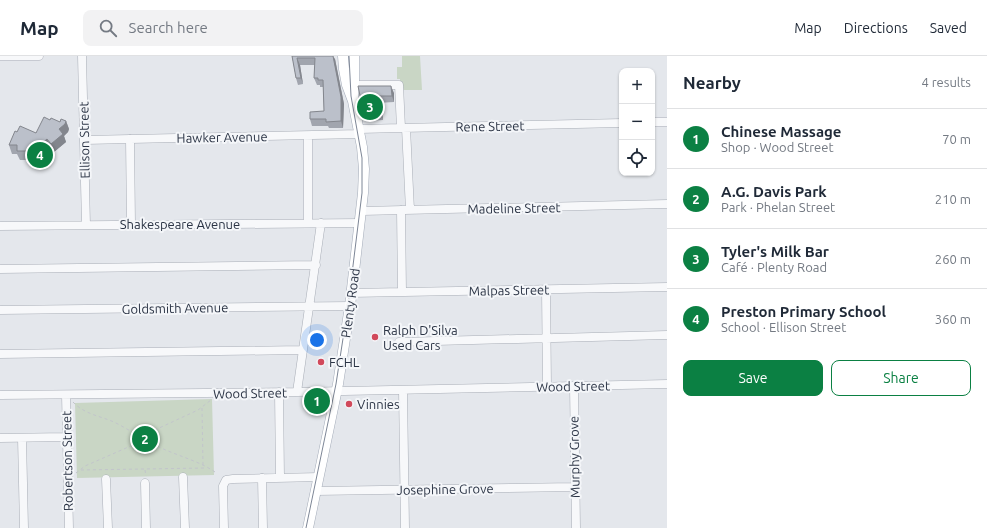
<!DOCTYPE html>
<html lang="en">
<head>
<meta charset="utf-8">
<style>
  body { margin:0; font-family:Ubuntu,sans-serif; background:#f2f2f3; color:#1f2937 }
  .controls { position:absolute; right:12px; top:12px; display:grid; overflow:hidden; border-radius:8px; box-shadow:0 1px 3px #0004 }
  .controls button { width:36px; height:36px; display:grid; place-items:center; padding:0; border:0; border-bottom:1px solid #e0e1e3; background:#fff; color:#1f2937; font:20px sans-serif }
  .you { position:absolute; left:317px; top:284px; width:14px; height:14px; margin:-10px; border:3px solid #fff; border-radius:50%; background:#1a73e8; box-shadow:0 0 0 6px #1a73e833 }
  .badge { display:grid; place-items:center; width:26px; height:26px; border-radius:50%; background:#0b8043; color:#fff; font-size:13px; font-weight:700 }
  .pin { position:absolute; translate:-50% -50%; border:2px solid #fff; box-shadow:0 1px 4px #0006 }
  .list { margin:0; padding:0; list-style:none }
  h2 { display:flex; justify-content:space-between; align-items:center; height:52px; margin:0; padding:0 16px; font-size:17px }
  h2 small { font-size:13px; font-weight:400; color:#747a83 }
  .list li { display:grid; grid-template-columns:26px 1fr auto; gap:12px; align-items:center; box-sizing:border-box; height:60px; padding:0 16px; border-top:1px solid #e0e1e3 }
  .list b { display:block; font-size:15px; white-space:nowrap }
  .list p { margin:0; font-size:13px; white-space:nowrap; color:#747a83 }
  .list em { font-size:13px; font-style:normal; color:#747a83 }
  .actions { display:flex; gap:8px; padding:12px 16px }
  .actions a { flex:1; padding:9px 0; border:1px solid #0b8043; border-radius:8px; text-align:center; font-size:14px; color:#0b8043 }
  .actions .main { background:#0b8043; color:#fff }
  .icon { flex:none; width:22px; height:22px; fill:none; stroke:currentColor; stroke-width:2; stroke-linecap:round; stroke-linejoin:round }
  .map { position:relative; flex:none; width:667px; height:472px; overflow:hidden }
  header { display:flex; align-items:center; gap:24px; box-sizing:border-box; height:56px; padding:0 20px; background:#fff; border-bottom:1px solid #e0e1e3 }
  header strong { font-size:19px }
  nav { display:flex; gap:22px; margin-inline-start:auto; font-size:14px }
  .search { width:280px; height:36px; background:#f2f2f3; display:flex; align-items:center; gap:10px; box-sizing:border-box; padding:0 14px; border-radius:8px; color:#747a83; font-size:15px }
  main { display:flex }
  aside { flex:1; background:#fff }
  .map>svg:first-child { display:block }
</style>
</head>
<body>
<header>
<strong>Map</strong>
<div class="search"><svg class="icon" aria-label="search" viewBox="0 0 24 24"><circle cx="10" cy="10" r="6"/><path d="M15 15l6 6"/></svg>Search here</div>
<nav><a>Map</a><a>Directions</a><a>Saved</a></nav>
</header>
<main>
<div class="map">
<svg width="667" height="472" viewBox="0 0 667 472">
  <rect width="100%" height="100%" fill="#e4e7ec"/>
  <path fill="#c9d6c5" d="M402,0H420L422,34H400V23H397V11H402Z
    M212,343L214,419L77,422L75,347Z"/>
  <g fill="none" stroke-linecap="round" stroke-linejoin="round">
    <defs>
      <path id="minor" d="M0,0H39
        M82,0L86,169
        M354,29H399L401,72
        M652,66H667
        M406,72L410,154
        M359,73L622,67
        M308,80V167
        M130,83L131,168
        M85,84L360,78
        M401,154L402,236
        M362,155L667,148
        M0,170L360,167
        M0,213L316,209
        M546,233L547,331
        M351,237L667,231
        M0,254L350,250
        M399,286L667,279
        M0,298L303,294
        M574,330L576,472
        M403,334L405,472
        M279,336L280,422
        M297,336L321,167
        M0,339L297,336L667,328
        M66,339L69,472
        M0,382L67,381
        M22,382L24,472
        M183,421L185,472
        M262,422L263,472
        M106,423L108,472
        M145,427L146,472
        M316,435L575,431
        M224,472L223,430L226,424L233,423L319,421"/>
      <path id="major" d="M353,43L354,29V0
        M308,472L338,328L350,250L363,137L364,113L362,91L353,45L347,29L344,13L343,0"/>
    </defs>
    <use href="#minor" stroke="#a9aeb7" stroke-width="9"/>
    <use href="#major" stroke="#a3abb8" stroke-width="11"/>
    <path stroke="#c2c5cb" stroke-width="1" stroke-dasharray="3 3" stroke-linecap="butt" d="M73,346C84,358 100,360 114,366C130,374 144,384 159,391C178,400 199,405 215,416
      M202,352L203,409
      M81,414L206,412
      M145,414L146,420
      M76,417L85,410L133,389L157,373L198,354L211,344"/>
    <use href="#minor" stroke="#f7f8fa" stroke-width="8"/>
    <use href="#major" stroke="#fff" stroke-width="10"/>
    <path stroke="#7d8696" stroke-width="1" d="M306,472L336,328L348,250L362,137V102L351,40L349,0"/>
  </g>
  <path fill="#a1a5ae" d="M292,0L335,3L344,48L343,72H329L328,70H312L310,63L324,55L323,31H320V29H317L314,22L315,9H300L303,28L298,29L296,22Z
    M358,30L394,37V46L377,47L378,50L382,57L383,64L366,65L364,59Z
    M50,64L60,66L66,65L69,73L68,76L64,80L66,86L54,96L50,92L43,97H35L36,104H20L17,98H12L9,89L17,76L36,77Z"/>
  <path fill="#83868d" d="M333,0L335,3L344,48L343,72L341,65Z
    M297,2L300,9L303,28L301,22Z
    M391,30L394,37V46L392,40Z
    M375,40L377,47L378,57L376,50Z
    M380,50L382,57L383,64L380,57Z
    M66,65L69,73L68,76L64,80L66,86L54,96L51,88L59,73Z
    M47,83L50,92L43,97L40,89Z
    M32,89L35,97L36,104L32,95Z"/>
  <path fill="#bbc0ca" stroke="#83868d" d="M292,0H333L341,41V65L326,66V63H310V56L324,55L323,24H318V22H314L315,2H297L301,22H296Z
    M358,30H391L392,40H375L376,50H380V57L364,59Z
    M44,61L50,64L51,62L60,66L61,63L66,65L65,68L59,73L63,78L51,88L47,83L40,89H32V95H17V89H9L15,75L17,76L20,70L36,77Z"/>
  <g fill="#d1495b" stroke="#f4f6f9" stroke-width="1.5">
    <circle cx="375" cy="281" r="4"/>
    <circle cx="321" cy="306" r="4"/>
    <circle cx="349" cy="348" r="4"/>
  </g>
  <g text-anchor="middle" stroke-width="4" stroke-linejoin="round" paint-order="stroke">
    <g font-size="13" fill="#2b3445" stroke="#f4f6f9">
      <text transform="translate(490 70) rotate(-1)" y="5">Rene Street</text>
      <text transform="translate(222 81) rotate(-1)" y="5">Hawker Avenue</text>
      <text transform="translate(84 84) rotate(-91)" y="5">Ellison Street</text>
      <text transform="translate(514 152) rotate(-1)" y="5">Madeline Street</text>
      <text x="180" y="173">Shakespeare Avenue</text>
      <text transform="translate(509 234) rotate(-1)" y="5">Malpas Street</text>
      <text transform="translate(350 247) rotate(-82)" y="5">Plenty Road</text>
      <text transform="translate(175 252) rotate(-1)" y="5">Goldsmith Avenue</text>
      <text transform="translate(573 330) rotate(-1)" y="5">Wood Street</text>
      <text transform="translate(250 337) rotate(-1)" y="5">Wood Street</text>
      <text transform="translate(574 401) rotate(-91)" y="5">Murphy Grove</text>
      <text transform="translate(67 405) rotate(-91)" y="5">Robertson Street</text>
      <text transform="translate(445 433) rotate(-1)" y="5">Josephine Grove</text>
    </g>
    <g font-size="13" fill="#2b3445" stroke="#f4f6f9" text-anchor="start">
      <text x="383" y="279">Ralph D'Silva<tspan x="383" dy="15">Used Cars</tspan></text>
      <text x="329" y="311">FCHL</text>
      <text x="357" y="353">Vinnies</text>
    </g>
  </g>
</svg>
<div class="controls">
<button>+</button>
<button>−</button>
<button><svg class="icon" aria-label="locate" viewBox="0 0 24 24"><circle cx="12" cy="12" r="6"/><path d="M12 2v4M12 18v4M2 12h4M18 12h4"/></svg></button>
</div>
<div class="you"></div>
<div class="pin badge" style="left:317px;top:345px">1</div>
<div class="pin badge" style="left:145px;top:383px">2</div>
<div class="pin badge" style="left:370px;top:51px">3</div>
<div class="pin badge" style="left:40px;top:99px">4</div>
</div>
<aside>
<h2>Nearby<small>4 results</small></h2>
<ul class="list">
<li><span class="badge">1</span><div><b>Chinese Massage</b><p>Shop · Wood Street</p></div><em>70 m</em></li>
<li><span class="badge">2</span><div><b>A.G. Davis Park</b><p>Park · Phelan Street</p></div><em>210 m</em></li>
<li><span class="badge">3</span><div><b>Tyler's Milk Bar</b><p>Café · Plenty Road</p></div><em>260 m</em></li>
<li><span class="badge">4</span><div><b>Preston Primary School</b><p>School · Ellison Street</p></div><em>360 m</em></li>
</ul>
<div class="actions"><a class="main">Save</a><a>Share</a></div>
</aside>
</main>
</body>
</html>
